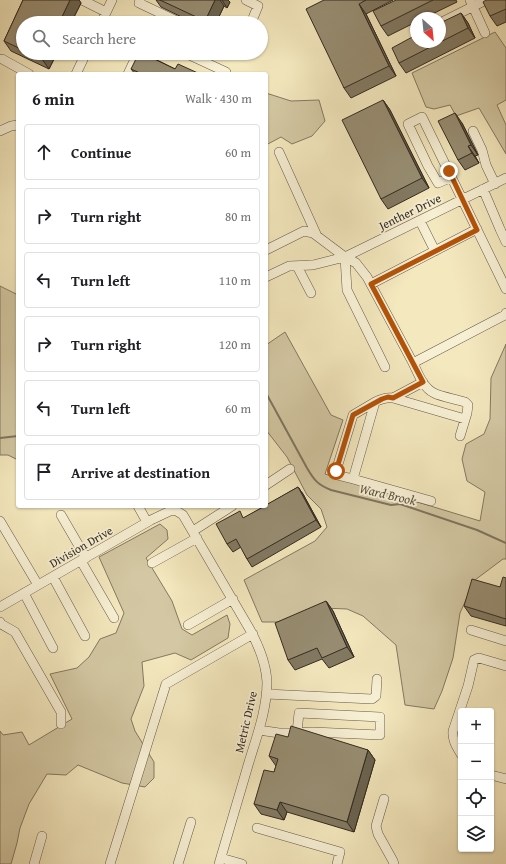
<!DOCTYPE html>
<html lang="en">
<head>
<meta charset="utf-8">
<style>
  body { margin:0; font-family:"Gentium Book Plus",serif; background:#f2f2f2; color:#202124 }
  .controls { position:absolute; right:12px; bottom:12px; display:grid; overflow:hidden; border-radius:4px; box-shadow:0 1px 3px #0004 }
  .controls button { width:36px; height:36px; display:grid; place-items:center; padding:0; border:0; border-bottom:1px solid #e0e0e0; background:#fff; color:#202124; font:20px sans-serif }
  .compass { position:absolute; left:410px; top:12px; width:36px; height:36px; border-radius:50%; background:#fff; box-shadow:0 1px 3px #0004; rotate:153deg }
  .stop { position:absolute; width:12px; height:12px; margin:-9px; border:3px solid #b45309; border-radius:50%; background:#fff }
  .stop.end { background:#b45309; border-color:#fff; box-shadow:0 1px 4px #0008 }
  .list { margin:0; padding:0; list-style:none }
  h2 { display:flex; justify-content:space-between; align-items:center; height:52px; margin:0; padding:0 16px; font-size:17px }
  h2 small { font-size:13px; font-weight:400; color:#757577 }
  .list li { display:grid; grid-template-columns:26px 1fr auto; gap:12px; align-items:center; box-sizing:border-box; height:56px; margin:0 8px 8px; padding:0 8px; border:1px solid #e0e0e0; border-radius:4px }
  .list b { display:block; font-size:15px; white-space:nowrap }
  .list em { font-size:13px; font-style:normal; color:#757577 }
  .icon { flex:none; width:22px; height:22px; fill:none; stroke:currentColor; stroke-width:2; stroke-linecap:round; stroke-linejoin:round }
  .map { position:relative; flex:none; width:506px; height:864px; overflow:hidden }
  .search { position:absolute; background:#fff; box-shadow:0 1px 3px #0004; left:16px; top:16px; width:252px; height:44px; display:flex; align-items:center; gap:10px; box-sizing:border-box; padding:0 14px; border-radius:22px; color:#757577; font-size:15px }
  .panel { position:absolute; background:#fff; box-shadow:0 1px 3px #0004; left:16px; top:72px; width:252px; height:436px; border-radius:4px }
  .map>svg:first-child { display:block }
</style>
</head>
<body>
<div class="map">
<svg width="506" height="864" viewBox="0 0 506 864">
  <rect width="100%" height="100%" fill="#f4e8be"/>
  <filter id="stains"><feTurbulence type="fractalNoise" baseFrequency=".005" numOctaves="4"/><feColorMatrix values="0 0 0 0 .2 0 0 0 0 .09 0 0 0 0 .02 0 0 0 .5 -.17"/></filter>
  <radialGradient id="worn" r=".72"><stop offset=".6" stop-color="#630" stop-opacity="0"/><stop offset="1" stop-color="#630" stop-opacity=".3"/></radialGradient>
  <path fill="#d3c8a3" stroke="#837962" d="M495,32L506,48V100L497,105L506,125V154L479,108L456,116L450,105L434,109L426,107L412,73Z
    M266,93L291,101L319,100L325,121L312,136L292,144L281,137L266,145Z
    M0,286L18,295V460L8,455H0Z
    M285,332L331,415L343,420L325,474L480,521L485,492L467,481L462,459L466,444L484,434L490,419L491,378L506,344V559H503L475,580L460,613L453,658L442,691L434,709L405,705L396,645L363,616L347,609L323,608L277,622H262L244,580L315,541L327,527L321,509L307,495L287,457L266,430V345Z
    M160,524L167,530L168,539L146,558L172,601L182,629L192,635L227,615L230,624L228,638L191,660L175,653L142,662L144,686L131,719L135,731L154,762V778L145,787L122,783L78,765L66,775L47,774L29,804L20,828L17,843L11,864H0V731L3,735L22,732L29,745L72,719L50,674L77,668L89,657L100,639L116,633L124,613L99,557Z"/>
  <g fill="none" stroke-linecap="round" stroke-linejoin="round">
    <path stroke="#7f755e" stroke-width="2" d="M266,393L307,468C314,480 318,485 331,490L391,505L400,504L477,530L506,543
      M0,438L18,436"/>
    <defs>
      <path id="minor" d="M82,0L106,12
        M140,0L139,3L181,23
        M246,0L258,6L251,23
        M470,0L485,33
        M101,23L112,0
        M440,23L486,0
        M185,53L226,72L225,74
        M2,59L29,74
        M76,74L86,53
        M128,74L138,53
        M0,131L11,126L18,125
        M473,131L482,150L486,165L495,184
        M279,152L317,236
        M452,177L438,183L428,166L408,124L422,117L506,289
        M483,189L500,229L506,242
        M420,221L435,251
        M266,250L304,231L313,233L345,257L356,263L367,277L413,363L505,315L506,313
        M345,257L347,290L385,367
        M297,266L311,293
        M266,277L289,266L313,265L345,257L506,178
        M371,284L477,229
        M413,363C418,373 423,388 434,393C442,397 456,399 465,402L468,405L467,413L460,436
        M393,398L423,382
        M353,479L337,475L335,473L336,471L353,415L375,402
        M266,485L290,469
        M431,501L353,479L375,402C381,399 386,397 393,398L465,419
        M138,506L147,522
        M175,510L183,515L190,527L249,628C258,644 266,663 267,682C267,709 257,736 249,762C239,796 229,830 219,864
        M61,515L86,558
        M0,521L38,585
        M193,531L232,506
        M81,561L114,618
        M152,563L197,538
        M53,577L85,636
        M24,593L53,648
        M0,607L151,520L170,511L175,510
        M0,622L1,624L15,632L61,712V724
        M188,625L233,599
        M471,630L506,641
        M266,694L372,699L376,696L377,679
        M259,730L279,733L313,732L380,735V717L299,713L297,732
        M461,754C457,747 452,740 453,731L468,686L474,660L479,658L506,666
        M491,775L506,779
        M384,799L376,826L378,834L393,861L394,864
        M257,828L340,852L337,864
        M221,858L242,864
        M34,864L42,836
        M110,864L166,684L253,634
        M178,864L191,822"/>
    </defs>
    <use href="#minor" stroke="#635a48" stroke-width="10"/>
    <use href="#minor" stroke="#f8f0d5" stroke-width="9"/>
  </g>
  <path fill="#827962" stroke="#332a20" d="M23,0H79L81,3L71,23H23V53H57L49,69L11,51L4,41Z
    M156,0H228L230,2L227,8L224,6L216,23H194L161,7Z
    M324,0H393L366,14L396,76L351,98L344,88Z
    M396,0H456L457,2L424,18H416V22L388,36L381,26Z
    M506,0V22L497,26L490,16Z
    M461,13L468,23L475,38L406,73L399,63Z
    M147,54L149,56L175,69L200,74H135L131,69Z
    M383,100L390,110L429,188L388,209L381,199Z
    M462,123L478,155L475,156L479,163L465,170L458,160Z
    M298,487L303,494L321,527L252,567L247,559L241,547L233,552L227,544L244,518Z
    M506,578V626L471,616L464,606L500,587Z
    M326,601L333,611L354,657L329,668L322,659L295,670L288,660Z
    M288,737L368,750L375,760L354,832L287,812L284,820L261,814L254,804L274,772L276,766L269,756Z"/>
  <path fill="#6a6350" stroke="#332a20" d="M70,0H79L81,3L71,23H59Z
    M215,0H220L224,6L216,23H206L205,21Z
    M222,0H228L230,2L227,8Z
    M359,4L366,14L396,76L389,66Z
    M461,13L468,23L475,38L468,28Z
    M45,53H57L49,69L42,59Z
    M383,100L390,110L429,188L422,178Z
    M455,113L462,123L478,155L471,145Z
    M468,146L475,156L479,163L472,153Z
    M298,487L303,494L321,527L316,520Z
    M326,601L333,611L354,657L347,647Z
    M368,750L375,760L354,832L347,822Z
    M280,802L287,812L284,820L277,810Z"/>
  <path fill="#978d72" stroke="#332a20" d="M23,0H70L59,23H23V50L4,41Z
    M160,0H215L205,21Z
    M324,0H366L359,4L389,66L344,88L306,9Z
    M396,0H433L381,26L373,11Z
    M486,0H506V9L490,16L483,2Z
    M461,13L468,28L399,63L392,48L416,35V42H440V23Z
    M28,53H45L42,59Z
    M139,53H146L147,54L146,55L175,69L178,64L200,74H142L131,69Z
    M383,100L422,178L381,199L342,120Z
    M455,113L471,145L468,146L472,153L458,160L438,121Z
    M298,487L316,520L247,559L236,539L227,544L216,524L240,511L243,518L265,506H266V505Z
    M503,577L506,578V619L464,606L472,579L500,587Z
    M326,601L347,647L322,658L317,648L288,660L275,623Z
    M291,726L368,750L347,822L280,802L277,810L254,804L264,770L274,772L278,759L269,756L276,734L288,737Z"/>
  <g fill="none" stroke-linecap="round" stroke-linejoin="round">
    <path stroke="#b45309" stroke-width="5" d="M336,471L353,415L382,399L388,397L393,398L423,382L371,284L477,230L449,171"/>
  </g>
  <g text-anchor="middle" stroke-width="3.5" stroke-linejoin="round" paint-order="stroke">
    <g font-size="12" fill="#332a20" stroke="#f8f0d5">
      <text transform="translate(410 212) rotate(-26)" y="4">Jenther Drive</text>
      <text transform="translate(81 547) rotate(-30)" y="4">Division Drive</text>
      <text transform="translate(246 722) rotate(-77)" y="4">Metric Drive</text>
    </g>
    <g font-size="13" font-style="italic" fill="#59503f" stroke="#f8f0d5">
      <text transform="translate(388 494) rotate(13)" y="5">Ward Brook</text>
    </g>
  </g>
  <rect width="100%" height="100%" filter="url(#stains)"/>
  <rect width="100%" height="100%" fill="url(#worn)"/>
</svg>
<div class="controls">
<button>+</button>
<button>−</button>
<button><svg class="icon" aria-label="locate" viewBox="0 0 24 24"><circle cx="12" cy="12" r="6"/><path d="M12 2v4M12 18v4M2 12h4M18 12h4"/></svg></button>
<button><svg class="icon" aria-label="layers" viewBox="0 0 24 24"><path d="M12 4l9 5-9 5-9-5zM3 14l9 5 9-5"/></svg></button>
</div>
<svg class="compass" viewBox="-18 -18 36 36"><path d="M0-13l5 13h-10z" fill="#e53935"/><path d="M0 13l5-13h-10z" fill="#757577"/></svg>
<div class="stop" style="left:336px;top:471px"></div>
<div class="stop end" style="left:449px;top:171px"></div>
<div class="search"><svg class="icon" aria-label="search" viewBox="0 0 24 24"><circle cx="10" cy="10" r="6"/><path d="M15 15l6 6"/></svg>Search here</div>
<section class="panel">
<h2>6 min<small>Walk · 430 m</small></h2>
<ul class="list">
<li><svg class="icon" aria-label="ahead" viewBox="0 0 24 24"><path d="M12 20V5M6 11l6-6 6 6"/></svg><div><b>Continue</b></div><em>60 m</em></li>
<li><svg class="icon" aria-label="right" viewBox="0 0 24 24"><path d="M7 20v-9h11M14 6l5 5-5 5"/></svg><div><b>Turn right</b></div><em>80 m</em></li>
<li><svg class="icon" aria-label="left" viewBox="0 0 24 24"><path d="M17 20v-9H6M10 6l-5 5 5 5"/></svg><div><b>Turn left</b></div><em>110 m</em></li>
<li><svg class="icon" aria-label="right" viewBox="0 0 24 24"><path d="M7 20v-9h11M14 6l5 5-5 5"/></svg><div><b>Turn right</b></div><em>120 m</em></li>
<li><svg class="icon" aria-label="left" viewBox="0 0 24 24"><path d="M17 20v-9H6M10 6l-5 5 5 5"/></svg><div><b>Turn left</b></div><em>60 m</em></li>
<li><svg class="icon" aria-label="arrive" viewBox="0 0 24 24"><path d="M6 21V4h12l-3 4 3 4H6"/></svg><div><b>Arrive at destination</b></div></li>
</ul>
</section>
</div>
</body>
</html>
